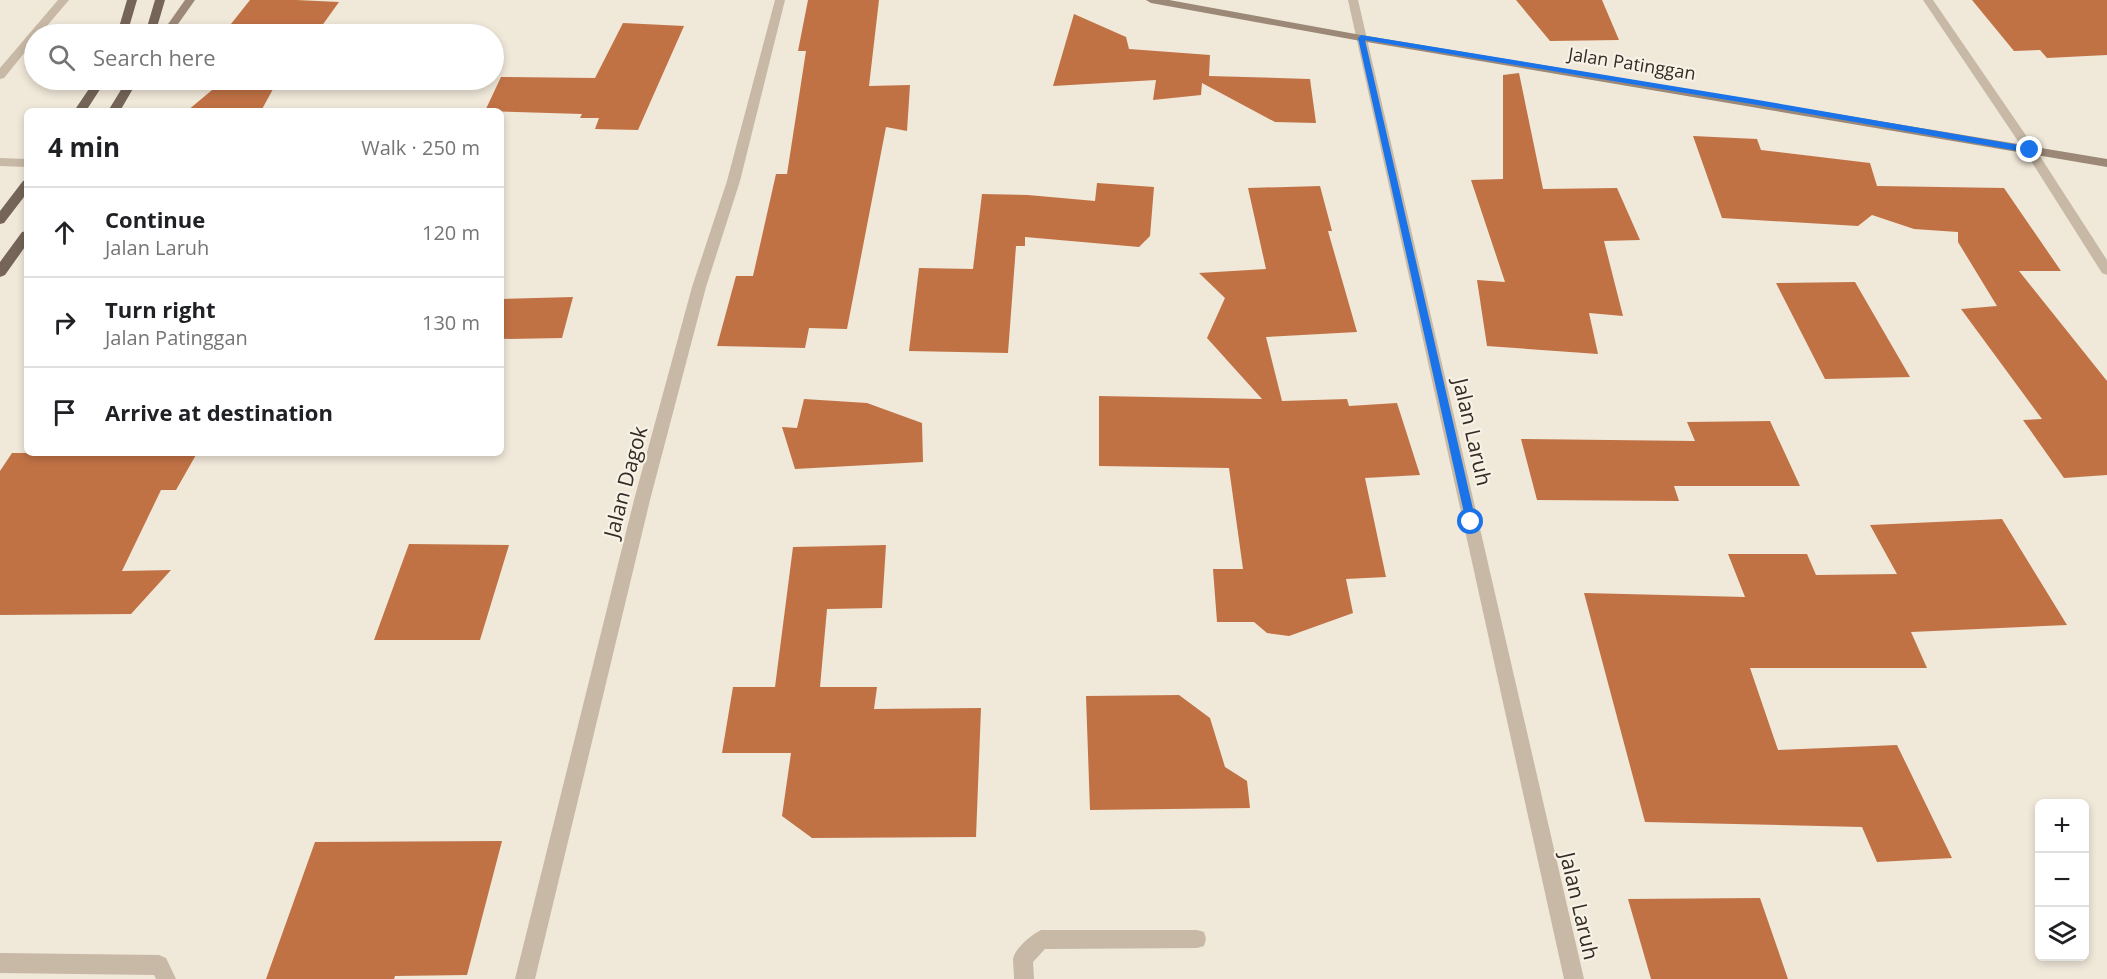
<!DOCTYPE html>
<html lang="en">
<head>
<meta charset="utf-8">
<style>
  body { margin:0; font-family:"Open Sans",sans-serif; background:#f6f6f6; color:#202124 }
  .controls { position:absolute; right:18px; bottom:18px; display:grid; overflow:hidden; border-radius:9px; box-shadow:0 3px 9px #0003 }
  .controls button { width:54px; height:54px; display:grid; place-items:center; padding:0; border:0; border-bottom:2px solid #e0e0e0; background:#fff; color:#202124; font:30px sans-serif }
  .stop { position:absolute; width:18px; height:18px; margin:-14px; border:4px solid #1a73e8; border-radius:50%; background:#fff }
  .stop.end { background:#1a73e8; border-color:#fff; box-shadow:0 2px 6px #0008 }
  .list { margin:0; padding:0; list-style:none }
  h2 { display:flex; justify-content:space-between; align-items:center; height:78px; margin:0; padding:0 24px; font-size:26px }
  h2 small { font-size:20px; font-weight:400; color:#757577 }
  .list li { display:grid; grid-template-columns:39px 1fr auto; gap:18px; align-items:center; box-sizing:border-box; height:90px; padding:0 24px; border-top:2px solid #e0e0e0 }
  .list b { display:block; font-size:22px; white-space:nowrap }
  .list p { margin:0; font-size:20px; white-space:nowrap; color:#757577 }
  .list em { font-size:20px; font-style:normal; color:#757577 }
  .icon { flex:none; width:33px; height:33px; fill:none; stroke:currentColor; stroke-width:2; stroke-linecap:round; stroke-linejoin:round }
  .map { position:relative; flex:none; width:2107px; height:979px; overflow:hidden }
  .search { position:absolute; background:#fff; box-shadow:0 3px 9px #0003; left:24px; top:24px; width:480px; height:66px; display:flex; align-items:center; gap:15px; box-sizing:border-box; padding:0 21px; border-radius:33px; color:#757577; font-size:22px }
  .panel { position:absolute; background:#fff; box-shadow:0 3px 9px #0003; left:24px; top:108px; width:480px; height:348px; border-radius:9px }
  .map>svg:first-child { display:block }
</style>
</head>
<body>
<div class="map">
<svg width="2107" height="979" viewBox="0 0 2107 979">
  <rect width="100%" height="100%" fill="#f0e8d9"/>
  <path fill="#c17245" d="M250,0H296L339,2L316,34H223Z
    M808,0H879L869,86L910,85L907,131L886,127L847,329L809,328L805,348L717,346L736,276H753L776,174H787L806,51H798Z
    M1516,0H1602L1619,40L1550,41Z
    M1972,0H2107V55L2047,58L2040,50L2014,51Z
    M1074,14L1126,37L1129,49L1210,55L1209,76L1310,79L1316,123L1275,122L1202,83L1201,95L1153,100L1156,80L1053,86Z
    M623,23L684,26L638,130L595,129L599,118H580L582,114L485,111L501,77L595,78Z
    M1519,73L1543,189L1617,188L1640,240L1604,241L1623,316L1589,313L1598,354L1487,346L1477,280L1505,282L1471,180L1503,179V75Z
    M224,80H278L261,111H187Z
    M1693,136L1757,139L1761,150L1870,163L1877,186L2004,188L2061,271H2019L2107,381V475L2064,478L2023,420L2042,419L1961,309L1997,306L1958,242V232L1914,229L1872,215L1858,226L1722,218Z
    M1097,183L1154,187L1150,236L1139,247L1025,237V246H1016L1008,353L909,351L919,268L973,269L982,194L1028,195L1095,201Z
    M1320,186L1332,231H1328L1357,332L1266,337L1282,401L1347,399L1349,406L1397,403L1420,475L1365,478L1386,577L1346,579L1353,613L1289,636L1267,633L1254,622H1217L1213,569H1243L1229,468L1099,466V396L1262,399L1207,338L1225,298L1199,273L1266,269L1248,188Z
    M1855,282L1910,377L1825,379L1776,283Z
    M573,297L562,338L501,339V299Z
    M804,399L867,403L922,423L923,462L795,469L782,427L797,428Z
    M1770,421L1800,486H1674L1679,501L1537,500L1521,439L1695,441L1687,422Z
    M12,453H197L176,490H161L122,571L171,570L131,614L0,615V471Z
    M2002,519L2067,625L1911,632L1927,668H1750L1778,750L1897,745L1952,858L1877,862L1862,827L1645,822L1584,593L1745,597L1728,554H1807L1816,575L1897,574L1870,525Z
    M409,544L509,545L480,640H374Z
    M886,545L882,608L827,609L820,687H877L874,709L981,708L976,837L812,838L782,816L791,753H722L733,687H775L793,547Z
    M1179,695L1210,718L1225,767L1247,781L1250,808L1090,810L1086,696Z
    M502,841L467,975L395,976L394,979H266L315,842Z
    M1760,898L1788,979H1651L1628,899Z"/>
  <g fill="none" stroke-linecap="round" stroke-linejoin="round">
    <path fill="#c7b9a5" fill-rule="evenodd" d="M58,0H69L40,34H34V41L4,78L0,79V68Z
      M0,158L27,159V167L0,166Z"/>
    <path fill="#c7b9a5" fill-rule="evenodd" d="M775,0H785L740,181L706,287L650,500L535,979H515L634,500L692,287L727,181Z
      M1348,0H1358L1584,979H1564Z
      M1923,0H1933L2034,147L2107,260V275L2102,273L2026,153Z
      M1041,930H1197L1204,932L1206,939L1204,946L1197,948L1045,949L1033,962L1034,979H1014C1014,973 1013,965 1013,959C1015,948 1031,935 1041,930Z
      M0,953L159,955L166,958L176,979H156L154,975L0,973Z"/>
    <path fill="#9b8877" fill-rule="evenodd" d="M185,0H195L171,34H161Z
      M1146,0H1169L1361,35L2107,159V167L1361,41L1151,3Z"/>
    <path fill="#756558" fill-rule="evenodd" d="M127,0H137L127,34H117Z
      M155,0H165L155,34H145Z
      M95,80H106L86,111H74Z
      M127,80H138L120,111H108Z
      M27,180V193L4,223L0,224V211L23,181Z
      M27,231V244L5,275L0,277V262L22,232Z"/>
  </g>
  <path fill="#1a73e8" d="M1361,35L1758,100L2030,147L2034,150L2030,153L1758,105L1365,40L1476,522L1471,527L1466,522L1358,38Z"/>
  <g text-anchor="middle" stroke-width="4.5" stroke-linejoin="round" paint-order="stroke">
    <g font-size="18" fill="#332c26" stroke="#f8f1e5">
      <text transform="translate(1632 64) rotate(9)" y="6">Jalan Patinggan</text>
    </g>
    <g font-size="21" fill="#332c26" stroke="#f8f1e5">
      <text transform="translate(1472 432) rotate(77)" y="7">Jalan Laruh</text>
      <text transform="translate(626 482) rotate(-75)" y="7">Jalan Dagok</text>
      <text transform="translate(1579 906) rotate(77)" y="7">Jalan Laruh</text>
    </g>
  </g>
</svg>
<div class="controls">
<button>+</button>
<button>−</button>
<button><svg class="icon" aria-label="layers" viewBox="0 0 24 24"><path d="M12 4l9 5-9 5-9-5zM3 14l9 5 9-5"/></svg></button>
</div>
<div class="stop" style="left:1471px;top:522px"></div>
<div class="stop end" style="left:2030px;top:150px"></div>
<div class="search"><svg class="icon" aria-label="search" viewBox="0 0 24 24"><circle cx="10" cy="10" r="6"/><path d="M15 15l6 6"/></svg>Search here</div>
<section class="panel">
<h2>4 min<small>Walk · 250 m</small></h2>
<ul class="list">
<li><svg class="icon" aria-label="ahead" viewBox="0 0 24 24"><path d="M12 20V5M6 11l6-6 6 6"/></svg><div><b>Continue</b><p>Jalan Laruh</p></div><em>120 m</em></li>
<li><svg class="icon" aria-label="right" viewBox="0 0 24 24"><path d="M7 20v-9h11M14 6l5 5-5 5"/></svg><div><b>Turn right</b><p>Jalan Patinggan</p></div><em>130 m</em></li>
<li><svg class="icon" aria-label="arrive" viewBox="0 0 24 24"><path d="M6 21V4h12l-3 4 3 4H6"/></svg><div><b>Arrive at destination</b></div></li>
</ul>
</section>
</div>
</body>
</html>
